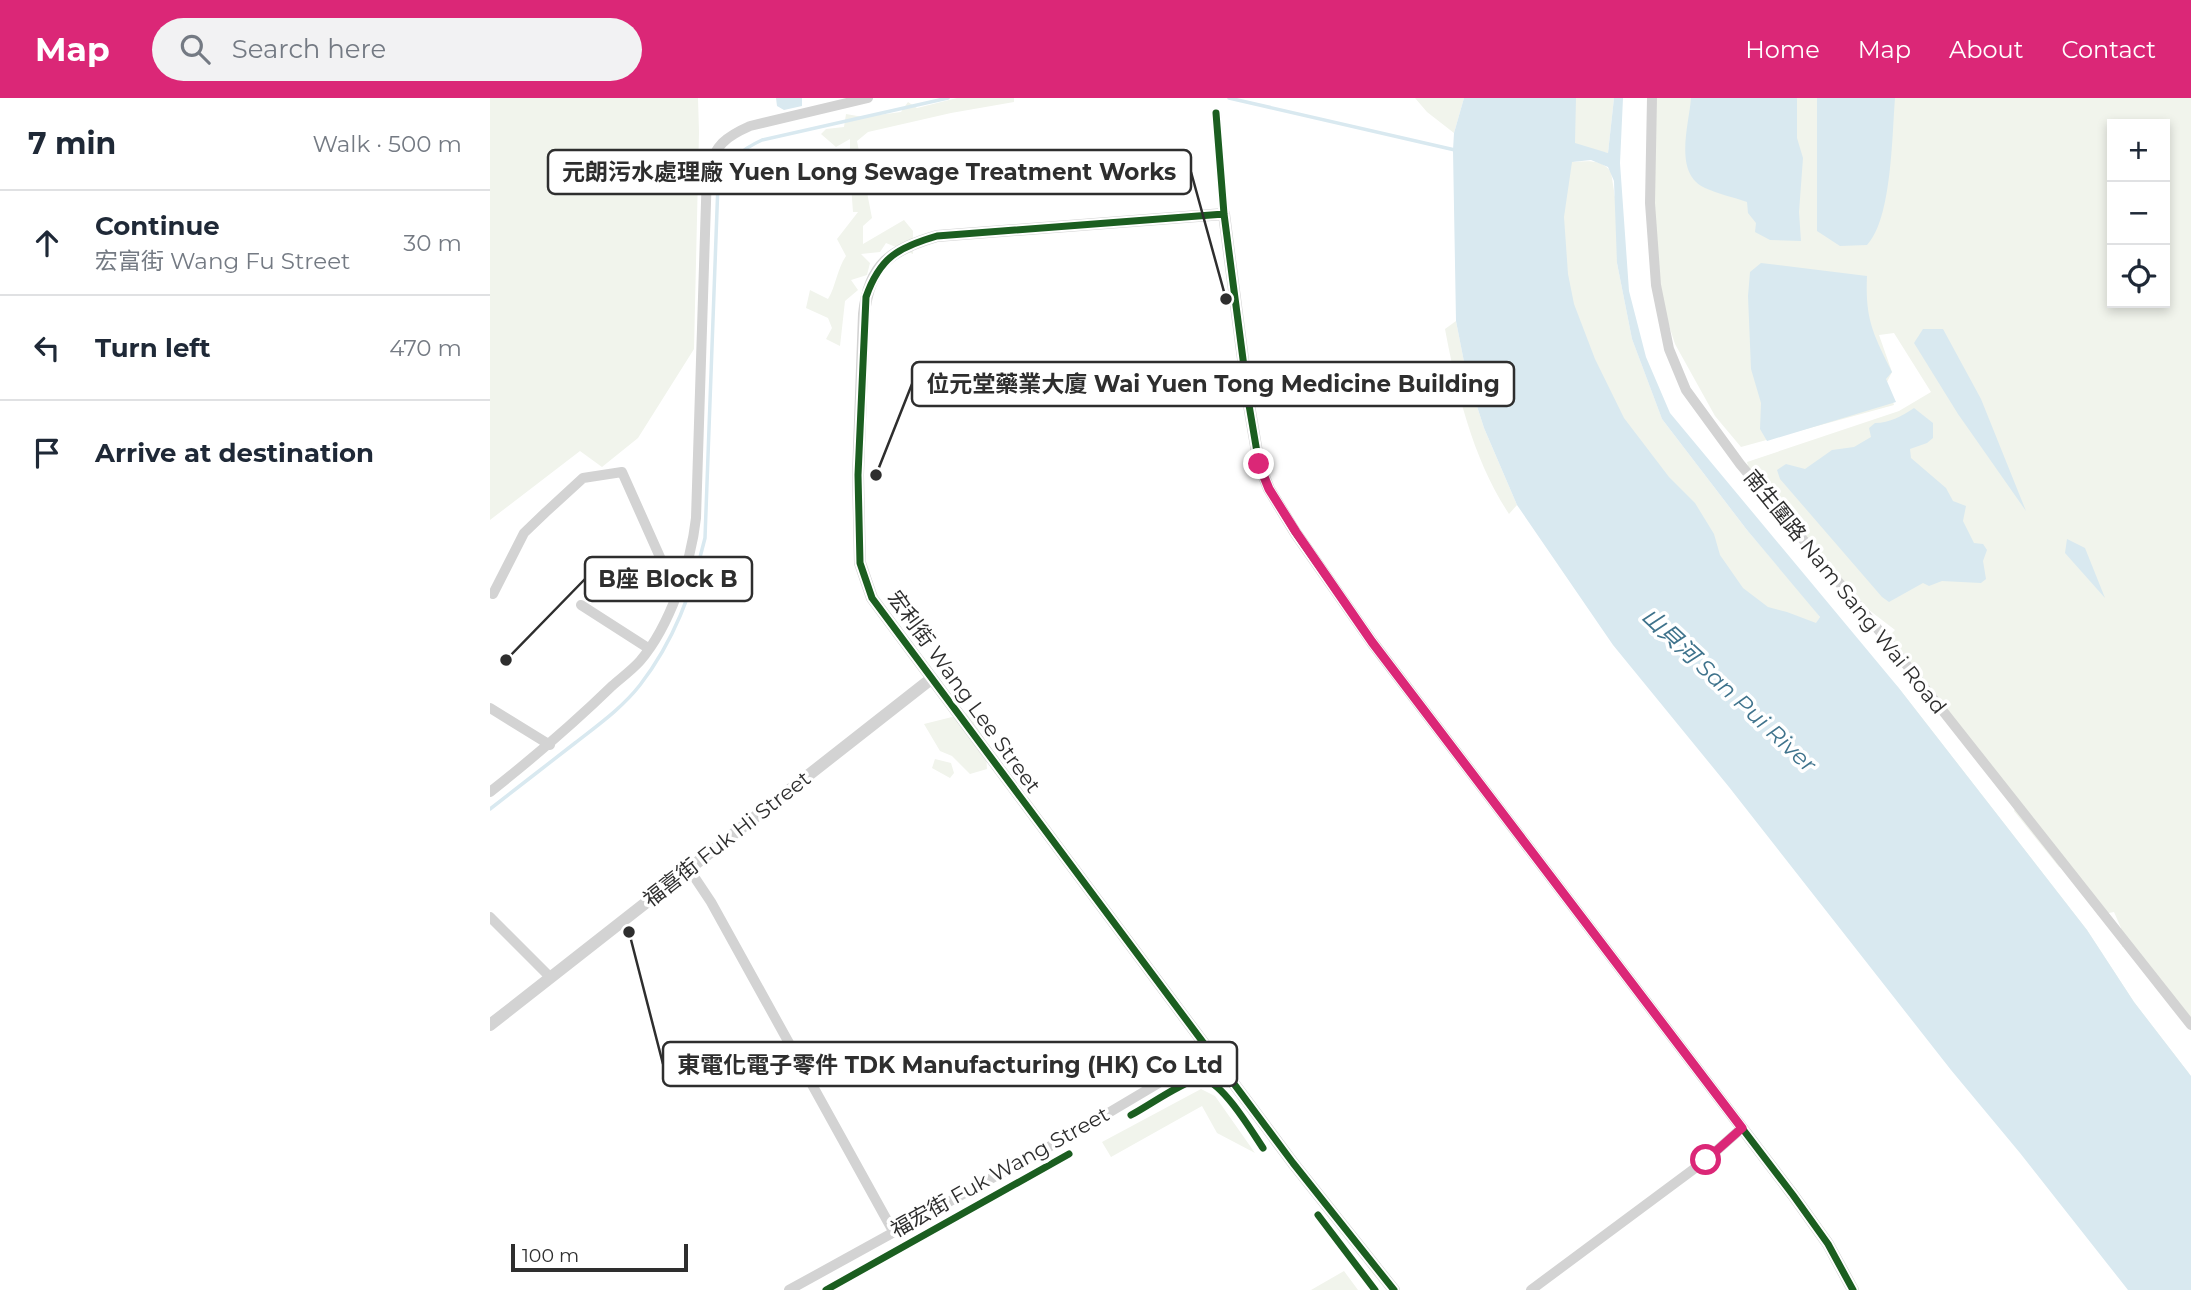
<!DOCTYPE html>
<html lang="en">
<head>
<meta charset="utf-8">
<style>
  body { margin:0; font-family:Montserrat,"Noto Sans TC",sans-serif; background:#f2f2f3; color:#1f2937 }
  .controls { position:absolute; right:21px; top:21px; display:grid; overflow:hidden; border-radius:0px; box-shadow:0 4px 10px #0003 }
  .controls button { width:63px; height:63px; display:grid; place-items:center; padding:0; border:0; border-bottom:2px solid #e0e1e3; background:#fff; color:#1f2937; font:35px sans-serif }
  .scale { position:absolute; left:21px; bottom:18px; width:177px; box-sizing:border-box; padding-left:7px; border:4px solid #2e2e2e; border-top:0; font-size:19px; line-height:24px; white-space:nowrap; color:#2e2e2e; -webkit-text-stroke:5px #fff; paint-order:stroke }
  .stop { position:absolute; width:21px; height:21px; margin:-16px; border:5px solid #db2777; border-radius:50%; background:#fff }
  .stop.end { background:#db2777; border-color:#fff; box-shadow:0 2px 7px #0008 }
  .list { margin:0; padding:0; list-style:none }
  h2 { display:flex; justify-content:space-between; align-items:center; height:91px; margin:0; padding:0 28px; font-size:30px }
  h2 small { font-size:23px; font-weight:400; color:#747a83 }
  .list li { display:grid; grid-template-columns:46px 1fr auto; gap:21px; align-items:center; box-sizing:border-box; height:105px; padding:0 28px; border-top:2px solid #e0e1e3 }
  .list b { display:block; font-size:26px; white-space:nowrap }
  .list p { margin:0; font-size:23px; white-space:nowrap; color:#747a83 }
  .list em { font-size:23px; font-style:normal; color:#747a83 }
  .icon { flex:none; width:38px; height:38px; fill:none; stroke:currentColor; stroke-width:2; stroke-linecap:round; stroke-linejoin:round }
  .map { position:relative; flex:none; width:1701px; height:1192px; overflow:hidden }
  header { display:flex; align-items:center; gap:42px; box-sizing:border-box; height:98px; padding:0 35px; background:#db2777; color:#fff }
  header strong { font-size:33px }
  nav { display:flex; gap:38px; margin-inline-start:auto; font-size:24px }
  .search { width:490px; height:63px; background:#f2f2f3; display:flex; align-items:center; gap:18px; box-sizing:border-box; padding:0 24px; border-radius:38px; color:#747a83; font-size:26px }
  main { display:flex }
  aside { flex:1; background:#fff }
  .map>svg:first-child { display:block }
</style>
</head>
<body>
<header>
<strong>Map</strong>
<div class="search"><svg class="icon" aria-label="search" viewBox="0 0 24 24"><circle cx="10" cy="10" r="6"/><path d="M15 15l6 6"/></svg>Search here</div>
<nav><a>Home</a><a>Map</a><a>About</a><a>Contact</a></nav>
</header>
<main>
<aside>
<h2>7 min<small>Walk · 500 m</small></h2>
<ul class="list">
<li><svg class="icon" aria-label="ahead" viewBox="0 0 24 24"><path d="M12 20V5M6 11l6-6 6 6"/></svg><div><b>Continue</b><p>宏富街 Wang Fu Street</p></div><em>30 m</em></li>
<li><svg class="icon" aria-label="left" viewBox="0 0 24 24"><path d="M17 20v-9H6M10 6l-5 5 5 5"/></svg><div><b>Turn left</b></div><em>470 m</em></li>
<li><svg class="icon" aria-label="arrive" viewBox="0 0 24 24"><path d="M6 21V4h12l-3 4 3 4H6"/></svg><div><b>Arrive at destination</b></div></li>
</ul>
</aside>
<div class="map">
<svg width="1701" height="1192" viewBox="0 0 1701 1192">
  <rect width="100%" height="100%" fill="#fff"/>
  <path fill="#f1f4ec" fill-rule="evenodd" d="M0,0H208L209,34L204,251L148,340L112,369L90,353L0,422Z
    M467,0H524V4L461,15L378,34L367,43L382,120L373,128V146L414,122L423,133V156L396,145L390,154L371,156L380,165L377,177L361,182L368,192L355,203L350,248L336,241L342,230L338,220L316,210L320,192L338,201C346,188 347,171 356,158L347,141L368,114H363L361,87H367V79L360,57V41L346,49L331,36L336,31L354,29L356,16L373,19L411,14L418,4L427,10Z
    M925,0H974L964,35L937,14Z
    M1046,0H1124L1118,55L1103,52L1083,64C1097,63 1112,61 1121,74L1127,112V165L1142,241L1172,321L1257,432L1321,507L1330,519L1327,524L1408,589L1597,832L1644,904L1701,978L1120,427Z
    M1167,0H1701V927L1640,848L1632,849L1631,830L1624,814L1608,817L1580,773L1569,769L1524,713L1527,705L1396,541L1405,532L1379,512L1261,379L1257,364L1409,313L1441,294L1404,235L1389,237L1402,274L1397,284L1404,307L1251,349L1225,318L1185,246L1166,187L1161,38ZM1622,26H1675V205H1622Z
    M966,223L976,274L994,330L1027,407L1019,416C983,361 967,295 955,231Z
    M478,615L495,642L497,671L480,676L462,658L450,653L434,626Z
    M445,661L461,665L464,675L460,680L442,670Z
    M711,991L725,998L765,1055L727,1035L712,1008L621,1059L612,1044Z
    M854,1173L868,1192H821Z"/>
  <path fill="#d9e9f0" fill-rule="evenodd" d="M286,0H312V8L294,12L287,8Z
    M974,0H1086L1085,45L1118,55L1124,0H1133L1130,65L1139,193L1156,259L1180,315L1408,589L1597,832L1644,904L1701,978V1192H1638L1530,1055L1461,972L1239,689L1123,547L1027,407L994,330L976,274L966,223L963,52L964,35ZM1101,62L1118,69L1124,83L1127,165L1142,241L1172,321L1257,432L1330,519L1326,525L1297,514L1278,509L1253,490L1230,457L1224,436L1205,405L1179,379L1134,320L1105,261L1084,206L1078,176L1074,119L1082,64Z
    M1201,0H1307V40L1313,60L1309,114L1311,143L1280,142L1265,134L1266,125L1258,115L1257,104C1243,99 1228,96 1215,90C1183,76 1199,27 1201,0Z
    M1327,0H1405C1402,37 1402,121 1377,147L1350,148L1327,133Z
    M1271,165L1377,178C1375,221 1383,236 1402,274L1396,281L1406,304L1277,343L1270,331L1271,305L1261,271L1258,198L1260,174Z
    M1433,231H1453L1491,301L1536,413L1468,316L1424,245Z
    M1424,310L1443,325V340L1437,345L1420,351L1421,360L1456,390L1463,403L1476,408L1473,423L1484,445L1493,446L1497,452L1493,463L1496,481L1491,485L1452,483L1439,488L1433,485L1399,504L1392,499L1290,381L1287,372L1296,366L1315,371L1342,352L1364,349L1381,339L1379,330L1385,325C1400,325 1412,318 1424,310Z
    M1577,441L1595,450L1615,500L1575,455Z"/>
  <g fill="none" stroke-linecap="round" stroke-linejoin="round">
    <path stroke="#d9e9f0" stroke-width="3.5" d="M739,0L965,52
      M0,711C28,689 57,667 85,645C108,627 132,610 150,587C184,543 202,494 215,440L228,85C239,63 250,52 272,42L458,0"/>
    <path stroke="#d3d3d3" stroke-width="10" d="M1162,0L1160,105L1166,187L1179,251L1196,292L1250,366L1396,541L1701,927
      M726,15L734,116
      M3,496L34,435L57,413L93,380L132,374L186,495
      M91,507L158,550
      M0,610L60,647
      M0,694C43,660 83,626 122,588C131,580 142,572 150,563C180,528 201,465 206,420L217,73C226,47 235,39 260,28L378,0
      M199,771L221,804L403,1133
      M0,819L60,879
      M299,1192L593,1030L721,954
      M1041,1192L1216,1062L1252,1030"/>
    <path stroke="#d3d3d3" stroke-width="12" d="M0,927L441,581
      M904,1192L803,1065L382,500L370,465L368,377L374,216C379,166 402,151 447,138L734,116L759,307L769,366L779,391L805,434L882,544L1303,1097L1338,1146L1363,1192"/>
    <defs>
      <path id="cycleway" d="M726,15L734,116L759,307L769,366L779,391L805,434L882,544L1303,1097L1338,1146L1363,1192
        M734,116L447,138C409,149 390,159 376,199L368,377L370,465L382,500L803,1065L904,1192
        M641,1017C658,1008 692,984 708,981C729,977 762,1034 773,1050
        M828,1117L885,1192
        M336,1192L579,1056"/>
    </defs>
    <use href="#cycleway" stroke="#fff" stroke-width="11"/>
    <use href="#cycleway" stroke="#1b5e20" stroke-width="7"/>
  </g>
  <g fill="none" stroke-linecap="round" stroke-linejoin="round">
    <path stroke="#db2777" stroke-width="9" d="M769,366L779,391L806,434L882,544L1252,1030L1216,1062"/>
  </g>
  <g text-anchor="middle" stroke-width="7" stroke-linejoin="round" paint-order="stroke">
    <g font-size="21" fill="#2e2e2e" stroke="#fff">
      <text transform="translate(1355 494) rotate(51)" y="7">南生圍路 Nam Sang Wai Road</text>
      <text transform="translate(474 594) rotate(54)" y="7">宏利街 Wang Lee Street</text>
      <text transform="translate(237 741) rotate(-38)" y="7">福喜街 Fuk Hi Street</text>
      <text transform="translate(510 1074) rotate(-29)" y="7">福宏街 Fuk Wang Street</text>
    </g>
    <g font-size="23" font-style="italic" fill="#3f738c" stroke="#fff">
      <text transform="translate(1239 592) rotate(43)" y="8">山貝河 San Pui River</text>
    </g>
  </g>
  <path fill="none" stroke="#2e2e2e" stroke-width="2.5" d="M736 201L701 74M386 377L422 286M16 562L95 481M139 834L173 966"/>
  <g fill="#2e2e2e" stroke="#fff" stroke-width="2.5">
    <circle cx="736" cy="201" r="7"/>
    <circle cx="386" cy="377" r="7"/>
    <circle cx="16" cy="562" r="7"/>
    <circle cx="139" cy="834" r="7"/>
  </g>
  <g fill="#fff" stroke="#2e2e2e" stroke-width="2.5">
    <rect x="58" y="52" width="643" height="44" rx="7"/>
    <rect x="422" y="264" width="602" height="44" rx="7"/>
    <rect x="95" y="459" width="167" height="44" rx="7"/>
    <rect x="173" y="944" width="574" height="44" rx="7"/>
  </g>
  <g font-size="23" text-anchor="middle" font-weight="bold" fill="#2e2e2e">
    <text x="379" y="82">元朗污水處理廠 Yuen Long Sewage Treatment Works</text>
    <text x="723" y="294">位元堂藥業大廈 Wai Yuen Tong Medicine Building</text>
    <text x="178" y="489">B座 Block B</text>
    <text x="460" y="975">東電化電子零件 TDK Manufacturing (HK) Co Ltd</text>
  </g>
</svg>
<div class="controls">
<button>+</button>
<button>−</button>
<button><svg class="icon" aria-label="locate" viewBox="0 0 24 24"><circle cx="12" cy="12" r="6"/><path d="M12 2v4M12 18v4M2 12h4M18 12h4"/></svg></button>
</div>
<div class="scale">100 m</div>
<div class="stop" style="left:1216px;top:1062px"></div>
<div class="stop end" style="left:769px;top:366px"></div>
</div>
</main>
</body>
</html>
